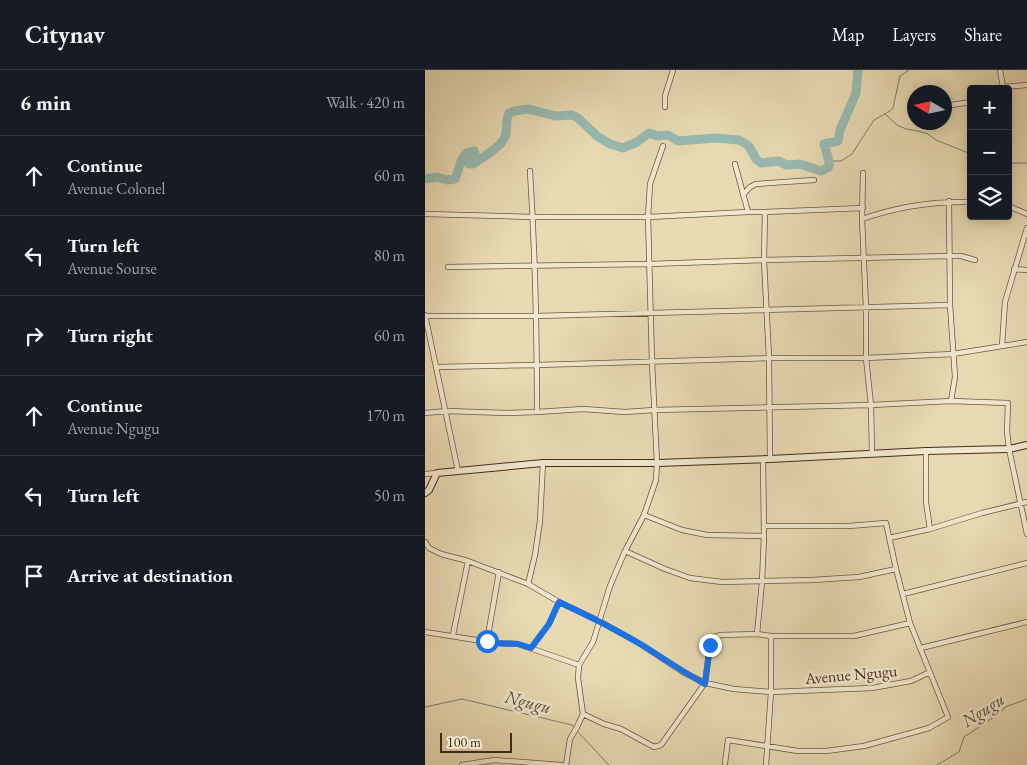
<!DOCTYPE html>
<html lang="en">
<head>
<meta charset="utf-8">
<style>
  body { margin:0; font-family:"EB Garamond",serif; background:#20242c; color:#f1f3f6 }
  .controls { position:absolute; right:15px; top:15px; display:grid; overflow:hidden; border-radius:5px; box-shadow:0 2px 12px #0003 }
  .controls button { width:45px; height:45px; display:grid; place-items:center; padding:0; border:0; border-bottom:1px solid #363941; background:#171b24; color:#f1f3f6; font:25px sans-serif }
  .compass { position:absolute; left:482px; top:15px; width:45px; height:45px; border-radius:50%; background:#171b24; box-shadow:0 2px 12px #0003; rotate:279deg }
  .scale { position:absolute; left:15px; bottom:12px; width:72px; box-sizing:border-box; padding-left:5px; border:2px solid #472918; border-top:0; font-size:14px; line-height:18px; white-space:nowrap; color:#472918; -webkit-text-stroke:4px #f0e7ce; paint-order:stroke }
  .stop { position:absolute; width:15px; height:15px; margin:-11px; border:4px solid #1a73e8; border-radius:50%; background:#fff }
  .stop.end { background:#1a73e8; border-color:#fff; box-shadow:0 1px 5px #0008 }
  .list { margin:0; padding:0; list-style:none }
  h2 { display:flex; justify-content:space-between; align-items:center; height:65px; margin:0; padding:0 20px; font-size:21px }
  h2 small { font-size:16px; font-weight:400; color:#9ea1a6 }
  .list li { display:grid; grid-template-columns:32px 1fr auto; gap:15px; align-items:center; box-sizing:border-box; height:80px; padding:0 20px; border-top:1px solid #363941 }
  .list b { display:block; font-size:19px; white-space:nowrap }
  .list p { margin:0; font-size:16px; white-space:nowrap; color:#9ea1a6 }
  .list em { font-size:16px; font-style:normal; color:#9ea1a6 }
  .icon { flex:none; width:28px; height:28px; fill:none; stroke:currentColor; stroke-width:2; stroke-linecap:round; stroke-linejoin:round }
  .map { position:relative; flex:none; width:602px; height:695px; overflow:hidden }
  header { display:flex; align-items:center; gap:30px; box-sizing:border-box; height:70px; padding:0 25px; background:#171b24; border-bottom:1px solid #363941 }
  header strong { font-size:24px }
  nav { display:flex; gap:28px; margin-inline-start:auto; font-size:18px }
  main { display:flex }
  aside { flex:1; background:#171b24 }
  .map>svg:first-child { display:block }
</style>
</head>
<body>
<header>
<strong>Citynav</strong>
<nav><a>Map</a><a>Layers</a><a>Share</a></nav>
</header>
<main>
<aside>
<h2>6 min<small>Walk · 420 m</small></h2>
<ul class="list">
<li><svg class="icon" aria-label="ahead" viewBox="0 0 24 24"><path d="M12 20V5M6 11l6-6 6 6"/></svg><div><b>Continue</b><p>Avenue Colonel</p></div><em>60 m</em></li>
<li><svg class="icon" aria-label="left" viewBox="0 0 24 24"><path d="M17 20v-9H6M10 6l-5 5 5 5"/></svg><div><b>Turn left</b><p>Avenue Sourse</p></div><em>80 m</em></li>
<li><svg class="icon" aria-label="right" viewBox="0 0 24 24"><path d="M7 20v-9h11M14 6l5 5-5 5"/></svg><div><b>Turn right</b></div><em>60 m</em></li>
<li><svg class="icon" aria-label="ahead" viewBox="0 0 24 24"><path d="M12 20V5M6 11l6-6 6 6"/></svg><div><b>Continue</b><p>Avenue Ngugu</p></div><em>170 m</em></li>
<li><svg class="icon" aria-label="left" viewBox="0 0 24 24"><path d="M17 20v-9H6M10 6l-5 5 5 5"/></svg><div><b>Turn left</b></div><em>50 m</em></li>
<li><svg class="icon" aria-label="arrive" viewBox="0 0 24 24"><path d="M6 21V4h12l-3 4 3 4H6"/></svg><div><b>Arrive at destination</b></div></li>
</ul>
</aside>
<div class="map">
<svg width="602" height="695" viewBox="0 0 602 695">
  <rect width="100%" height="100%" fill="#e8dab3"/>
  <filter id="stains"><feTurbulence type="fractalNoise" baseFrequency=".004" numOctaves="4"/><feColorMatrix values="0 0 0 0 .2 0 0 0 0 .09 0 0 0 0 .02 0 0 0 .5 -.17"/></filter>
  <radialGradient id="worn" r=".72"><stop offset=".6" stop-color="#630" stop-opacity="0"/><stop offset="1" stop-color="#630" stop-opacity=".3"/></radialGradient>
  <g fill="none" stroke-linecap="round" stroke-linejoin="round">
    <path stroke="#788074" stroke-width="1" d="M460,44L472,55L481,59L493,61L503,64L511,70L546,84
      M404,91H416L427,84L449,50L465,41L468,38L475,6L484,0
      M583,93H602
      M0,637L37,629L147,655L150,658
      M152,661L184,695
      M512,695L534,682L539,667L575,643L580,637L602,629"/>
    <path stroke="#98bab2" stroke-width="9" d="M0,109L12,107L22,110L30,109C35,98 33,93 41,83L49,81L50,84L44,94H48C57,88 76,77 80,67C83,59 80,50 84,43L89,41L103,39L131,46L147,45L153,48L172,66L185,74L198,78L212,72L224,63L232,66L243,65L253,71L291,68L314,70L324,76L331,89L336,93L354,91L361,95L375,94L396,101L404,97V91L399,74L413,71L415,60L431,23L433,0"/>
    <defs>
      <path id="street" d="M575,0L578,17
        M575,19L578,17L602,15
        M520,36L546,32
        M240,37V26L248,0
        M310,94L323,142
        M105,101C110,181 112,262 112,342
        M438,103L437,149L441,238V288L446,335L447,384
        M318,125L325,117L331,114L389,110
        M524,131L525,235L530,307L526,331
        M583,136L602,144
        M340,142L339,190L344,288L345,389
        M0,144L108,147H223L323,142H340L438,138
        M437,149C471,137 510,131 546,132
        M23,197L225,194L339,190L524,186H536L550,190
        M589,199L602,200
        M0,245L33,401
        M0,246H111L525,235
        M577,276L580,232L602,158
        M11,297L112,295L344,288H441L528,284L602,272
        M0,343L21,341L81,343L112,342L158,339L200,342L229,340L446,335L526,331L583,333L582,361L584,379L602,464
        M501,381V432L505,459
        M0,404L12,403
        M219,445L257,460L282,465L339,466
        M464,468L505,459L557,443L602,432
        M0,472L4,478L16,484L43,491L103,514L134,532L174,551L217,575L258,602L280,613L309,619L346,622L447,618L486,611L505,602
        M200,481L240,499L265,508L297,512L387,510L434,507L471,499
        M103,514L110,485L115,451L118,393
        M478,524L602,493
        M0,562L70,573L93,574L154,595
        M332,564L337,512L339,466L338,389
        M28,565L43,491
        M62,571L74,502
        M106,578L124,554L134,532
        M496,578L602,552
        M158,644L179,654L196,659L229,677L236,675L280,613L285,575L289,567L296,565L332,564L346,566H429L485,553
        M300,693L303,670L373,681H401L439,676L504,658L523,647L485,553L471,499L461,453L424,456H340
        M37,695L69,690L137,695
        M141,695L145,669L152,657L158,644L153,608L154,595L168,572L185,516L200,481L219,445L231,410L232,393L227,292L223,147L225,114L238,76
        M341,695L346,622V566"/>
      <path id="secondary" d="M0,423L4,420L12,403L118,393H232L345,389L501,381L584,379L602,375"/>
    </defs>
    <use href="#street" stroke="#6f553f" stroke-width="6"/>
    <use href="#secondary" stroke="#472918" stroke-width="8"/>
    <use href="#street" stroke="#f0e7ce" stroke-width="4.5"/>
    <use href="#secondary" stroke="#f0e7ce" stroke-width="6"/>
  </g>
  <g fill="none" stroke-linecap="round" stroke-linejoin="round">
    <path stroke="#1a73e8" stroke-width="6" d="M62,571L70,573L93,574L106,578L124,554L134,532C162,545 190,559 217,575C238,588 258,602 280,614L285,575"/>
  </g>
  <g text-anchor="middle" stroke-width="5" stroke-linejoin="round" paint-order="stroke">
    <g font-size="16" fill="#472918" stroke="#f0e7ce">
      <text transform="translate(426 604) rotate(-5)" y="6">Avenue Ngugu</text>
    </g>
    <g font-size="18" font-style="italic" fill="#5b4d3e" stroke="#f0e7ce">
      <text transform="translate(103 632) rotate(14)" y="6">Ngugu</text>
      <text transform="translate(558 640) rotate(-33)" y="6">Ngugu</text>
    </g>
  </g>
  <rect width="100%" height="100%" filter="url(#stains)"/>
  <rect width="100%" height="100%" fill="url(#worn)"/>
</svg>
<div class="controls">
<button>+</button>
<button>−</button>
<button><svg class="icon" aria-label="layers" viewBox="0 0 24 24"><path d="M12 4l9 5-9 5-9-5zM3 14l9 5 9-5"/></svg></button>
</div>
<svg class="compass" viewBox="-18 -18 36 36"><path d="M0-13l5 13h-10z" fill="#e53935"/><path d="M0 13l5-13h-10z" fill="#9ea1a6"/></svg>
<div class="scale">100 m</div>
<div class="stop" style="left:62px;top:571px"></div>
<div class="stop end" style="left:285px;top:575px"></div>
</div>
</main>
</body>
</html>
